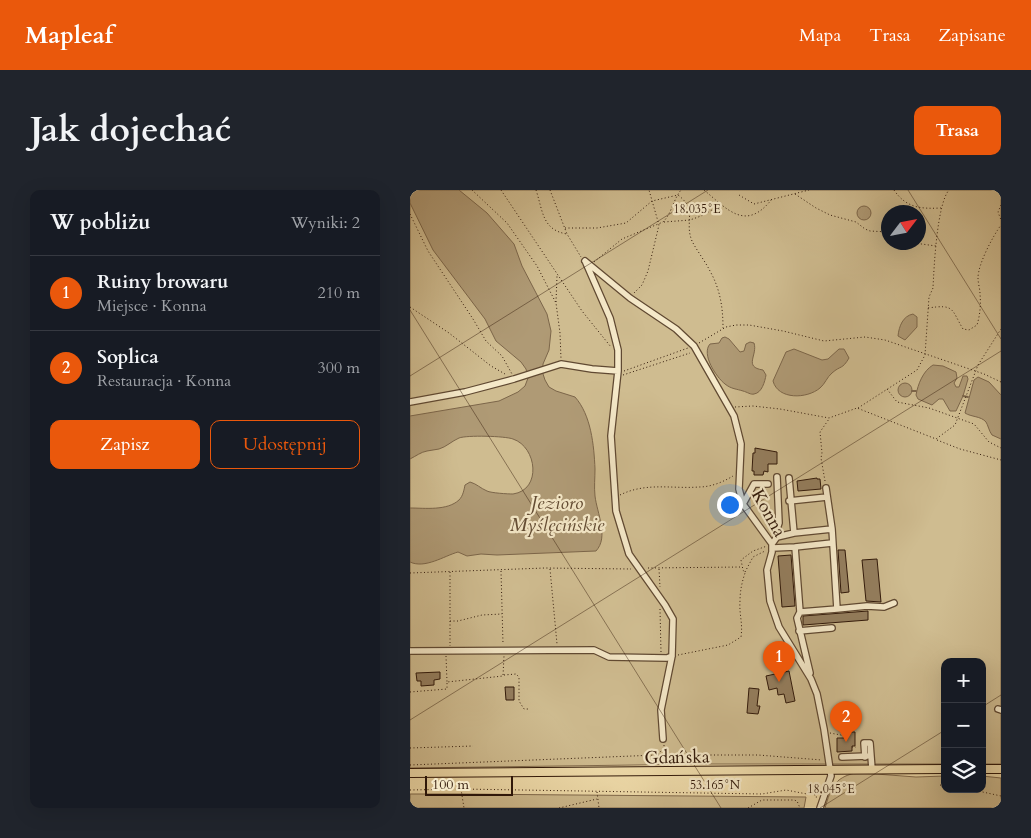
<!DOCTYPE html>
<html lang="pl">
<head>
<meta charset="utf-8">
<style>
  body { margin:0; font-family:Cardo,serif; background:#20242c; color:#f1f3f6 }
  .controls { position:absolute; right:15px; bottom:15px; display:grid; overflow:hidden; border-radius:10px; box-shadow:0 5px 20px #0002 }
  .controls button { width:45px; height:45px; display:grid; place-items:center; padding:0; border:0; border-bottom:1px solid #363941; background:#171b24; color:#f1f3f6; font:25px sans-serif }
  .compass { position:absolute; left:471px; top:15px; width:45px; height:45px; border-radius:50%; background:#171b24; box-shadow:0 5px 20px #0002; rotate:58deg }
  .scale { position:absolute; left:15px; bottom:12px; width:88px; box-sizing:border-box; padding-left:5px; border:2px solid #301809; border-top:0; font-size:14px; line-height:18px; white-space:nowrap; color:#301809; -webkit-text-stroke:4px #f5e9c9; paint-order:stroke }
  .you { position:absolute; left:319px; top:314px; width:18px; height:18px; margin:-12px; border:4px solid #fff; border-radius:50%; background:#1a73e8; box-shadow:0 0 0 8px #1a73e833 }
  .badge { display:grid; place-items:center; width:32px; height:32px; border-radius:50%; background:#ea580c; color:#fff; font-size:16px; font-weight:700 }
  .pin { position:absolute; translate:-50% -41px; filter:drop-shadow(0 1px 2px #0008) }
  .pin::after { content:''; position:absolute; top:26px; width:18px; height:15px; background:inherit; clip-path:polygon(0 0,100% 0,50% 100%) }
  .list { margin:0; padding:0; list-style:none }
  h2 { display:flex; justify-content:space-between; align-items:center; height:65px; margin:0; padding:0 20px; font-size:21px }
  h2 small { font-size:16px; font-weight:400; color:#9ea1a6 }
  .list li { display:grid; grid-template-columns:32px 1fr auto; gap:15px; align-items:center; box-sizing:border-box; height:75px; padding:0 20px; border-top:1px solid #363941 }
  .list b { display:block; font-size:19px; white-space:nowrap }
  .list p { margin:0; font-size:16px; white-space:nowrap; color:#9ea1a6 }
  .list em { font-size:16px; font-style:normal; color:#9ea1a6 }
  .actions { display:flex; gap:10px; padding:15px 20px }
  .actions a { flex:1; padding:11px 0; border:1px solid #ea580c; border-radius:10px; text-align:center; font-size:18px; color:#ea580c }
  .actions .main { background:#ea580c; color:#fff }
  .icon { flex:none; width:28px; height:28px; fill:none; stroke:currentColor; stroke-width:2; stroke-linecap:round; stroke-linejoin:round }
  .map { position:relative; flex:none; width:591px; height:618px; overflow:hidden; border-radius:10px }
  header { display:flex; align-items:center; gap:30px; box-sizing:border-box; height:70px; padding:0 25px; background:#ea580c; color:#fff }
  header strong { font-size:24px }
  nav { display:flex; gap:28px; margin-inline-start:auto; font-size:18px }
  .intro { display:flex; align-items:center; justify-content:space-between; box-sizing:border-box; height:120px; padding:0 30px }
  h1 { margin:0; font-size:35px }
  .button { padding:12px 22px; border-radius:10px; background:#ea580c; color:#fff; font-size:18px; font-weight:700 }
  main { display:flex; gap:30px; padding:0 30px }
  aside { flex:1; background:#171b24; border-radius:10px; box-shadow:0 5px 20px #0002 }
  .map>svg:first-child { display:block }
</style>
</head>
<body>
<header>
<strong>Mapleaf</strong>
<nav><a>Mapa</a><a>Trasa</a><a>Zapisane</a></nav>
</header>
<div class="intro"><h1>Jak dojechać</h1><a class="button">Trasa</a></div>
<main>
<aside>
<h2>W pobliżu<small>Wyniki: 2</small></h2>
<ul class="list">
<li><span class="badge">1</span><div><b>Ruiny browaru</b><p>Miejsce · Konna</p></div><em>210 m</em></li>
<li><span class="badge">2</span><div><b>Soplica</b><p>Restauracja · Konna</p></div><em>300 m</em></li>
</ul>
<div class="actions"><a class="main">Zapisz</a><a>Udostępnij</a></div>
</aside>
<div class="map">
<svg width="591" height="618" viewBox="0 0 591 618">
  <rect width="100%" height="100%" fill="#f0ddac"/>
  <filter id="stains"><feTurbulence type="fractalNoise" baseFrequency=".004" numOctaves="4"/><feColorMatrix values="0 0 0 0 .2 0 0 0 0 .09 0 0 0 0 .02 0 0 0 .5 -.17"/></filter>
  <radialGradient id="worn" r=".72"><stop offset=".6" stop-color="#630" stop-opacity="0"/><stop offset="1" stop-color="#630" stop-opacity=".3"/></radialGradient>
  <path fill="#cfbc90" stroke="#806a4c" fill-rule="evenodd" d="M0,0H591V574H572V472H535V574H300L0,578ZM478,22H508V52H478Z
    M445,583L466,584L506,587L535,586V599H572V586L591,588V618H415C421,598 424,588 445,583Z
    M0,604H49L396,607L394,618H0Z"/>
  <path fill="#af9a75" stroke="#7c664a" d="M0,0H49L77,23L104,54L112,76L137,124L141,141L139,160L133,174V184L135,190L139,197L146,201L165,207C181,225 184,255 185,279C185,288 184,297 185,306C187,323 199,347 186,361L87,365L71,364L57,366L48,362C34,366 15,379 0,372V318C15,318 37,321 49,310C53,306 54,300 55,295L60,292C67,294 70,298 77,301C81,303 98,304 103,304C132,300 127,257 103,249C95,246 57,245 49,248C42,251 36,257 29,259C25,260 21,260 17,261C11,262 6,266 0,269V226L89,211L108,202L115,196L118,188L116,179L111,172L86,151L75,129L23,60L0,13Z
    M447 23a7 7 0 1 1 14 0a7 7 0 1 1-14 0Z
    M503,124L507,127V137L495,150L488,146C489,136 493,126 503,124Z
    M315,147L319,149L330,162L334,161L336,154L340,152L344,153C348,165 333,177 353,180L356,185C355,191 352,203 344,204C341,205 337,202 333,201C327,199 321,199 315,194C306,187 291,164 300,154L309,153L312,148Z
    M384,159L412,170L418,169L429,159H434L439,168C432,180 431,175 422,183C417,187 415,194 410,198C397,209 368,210 363,191L376,162Z
    M523,175L533,176L546,182L547,188L544,193L546,197H549L553,186H557L558,189L553,206L546,221H540L533,209H529L522,215L508,209L506,205C508,194 513,181 523,175Z
    M568,187L579,192L591,205V249L582,245C579,241 578,235 576,232C571,226 561,227 555,223L564,190Z
    M488 200a7 7 0 1 1 14 0a7 7 0 1 1-14 0Z"/>
  <g fill="none" stroke-linecap="round" stroke-linejoin="round">
    <path stroke="#7c664a" stroke-width="2" d="M502,201H506
      M553,206L558,207"/>
  </g>
  <path fill="#947e5e" stroke="#301809" d="M345,258L367,262V274H358V282L354,281L353,285H344V281H342L343,263H345Z
    M407,288V289H410L411,299L388,301L387,291Z
    M428,360H435L439,402L431,403Z
    M381,365L385,416L372,417L368,366Z
    M467,369L471,412L456,411L452,370Z
    M458,421V430L393,435V426Z
    M379,481L385,511L376,513L374,504L368,505L367,498L359,500L356,486Z
    M30,482V489L24,490V495L11,496V491H7L6,483Z
    M95,497H104V510H96Z
    M339,498L349,499L347,516H350L348,524L337,523Z
    M437,542H445V556H442V561L427,562V548H437Z"/>
  <g fill="none" stroke-linecap="round" stroke-linejoin="round">
    <defs>
      <path id="minor" d="M175,71L220,108L266,139L284,156L324,226L331,254L329,299L333,314L362,354V362L357,380L360,411L369,437L401,489L407,504L414,539L421,586L410,618
        M176,73L200,128L208,160V181L201,246L206,321L219,364L255,415L263,429L262,466L251,520L253,549
        M0,212L55,202L104,189L151,174L182,179L208,181
        M379,288L384,343L422,339
        M416,298L422,339L427,419L390,422L385,357L422,353
        M379,311L417,307
        M333,314L344,294H358
        M367,347L384,343
        M362,354L367,347V339L369,333L367,287
        M363,358L385,357
        M427,419L457,416L474,417L484,413
        M390,422L387,428L400,483
        M389,441L422,438
        M0,461L184,460L199,467L257,468L262,466
        M588,519L591,520
        M432,567L457,566
        M455,567L454,553H460L462,579"/>
      <path id="major" d="M572,579H591
        M0,583L535,579"/>
    </defs>
    <use href="#minor" stroke="#604932" stroke-width="8"/>
    <use href="#major" stroke="#301809" stroke-width="10"/>
    <path stroke="#301809" stroke-width="1" stroke-dasharray="1 2.5" stroke-linecap="butt" d="M62,0L97,33L127,76L146,113L150,143L151,169
      M91,0L172,121L201,157
      M126,0C133,21 132,40 157,44
      M140,0L157,44L171,67
      M294,0C318,20 336,42 362,9
      M484,0C496,18 511,19 531,18
      M385,4L406,18L420,25L446,32L455,39L460,41L478,42
      M329,5L344,14L399,0
      M591,15L588,22L591,30
      M0,24L18,61L63,129L76,151L92,166L102,184
      M254,32L280,30L291,26L311,15
      M155,38H187L216,33L242,11L268,5C288,20 274,32 282,51C287,61 295,71 300,81C310,99 313,117 313,138
      M497,52L526,56
      M184,72L212,49L253,32C262,23 263,10 271,0
      M224,103L232,95L238,81L249,35L239,0
      M146,112L147,86
      M0,117L39,143L81,176L95,184
      M518,118C545,114 541,119 553,139L559,140L567,135C570,125 571,115 570,104C570,99 568,93 568,88C568,74 583,46 591,35
      M289,153L316,137L326,135H339L373,141L414,151L455,147L475,150L574,184L591,192
      M214,181L278,158
      M213,185L280,163
      M477,199L487,212L519,218L564,234L579,252L591,258
      M325,217L343,216L370,219L419,228L447,218L526,249L545,235L568,175L591,139
      M448,218L507,180L515,165L519,107L523,98C524,77 527,14 539,0
      M527,250L550,259L591,270
      M415,291L411,268L412,263L410,242L419,229
      M210,305C236,292 262,299 289,297C301,297 313,292 323,286
      M238,378L332,377
      M140,379L147,454
      M249,379L250,397
      M91,381L93,454
      M40,382V456
      M335,382L343,367L355,361
      M0,383L135,378L221,379
      M250,419L251,462
      M40,431H48L72,425L92,424
      M268,465L318,455L331,447C333,433 329,424 330,411C330,401 332,392 335,383L333,380L331,370L343,361L357,356
      M36,466L37,492
      M94,485L106,484L109,487V511L114,519H118
      M0,502L37,499V492L93,486L94,466
      M420,543L431,545L434,548
      M442,557H446
      M0,558L63,556
      M248,565H348L412,570
      M0,575L247,565L254,558V554
      M530,595L535,596
      M51,599L54,618
      M559,599L591,606
      M0,600L51,599L352,604L376,600L397,604L401,598L404,600L405,607H409
      M187,602L189,618
      M149,618L187,609
      M338,618L352,610H384L387,611L390,618"/>
    <use href="#minor" stroke="#f5e9c9" stroke-width="5.5"/>
    <use href="#major" stroke="#f0ddac" stroke-width="8"/>
  </g>
  <path fill="none" stroke="#301809" stroke-width="1" stroke-opacity="0.45" d="M498,0L591,149M0,120L311,618M0,186L298,0M572,517L591,505M0,530L591,161M410,618L535,540"/>
  <g text-anchor="middle" stroke-width="4.5" stroke-linejoin="round" paint-order="stroke">
    <g font-size="18" fill="#301809" stroke="#f5e9c9">
      <text transform="translate(359 323) rotate(61)" y="6">Konna</text>
      <text transform="translate(267 567) rotate(-1)" y="6">Gdańska</text>
    </g>
    <g font-size="19" font-style="italic" fill="#634c34" stroke="#f5e9c9">
      <text x="147" y="319">Jezioro<tspan x="147" dy="22">Myślęcińskie</tspan></text>
    </g>
  </g>
  <g font-size="12" text-anchor="middle" fill="#301809" stroke="#f5e9c9" stroke-width="4.5" stroke-linejoin="round" paint-order="stroke">
    <text x="287" y="23">18.035°E</text>
    <text x="305" y="599">53.165°N</text>
    <text x="421" y="603">18.045°E</text>
  </g>
  <rect width="100%" height="100%" filter="url(#stains)"/>
  <rect width="100%" height="100%" fill="url(#worn)"/>
</svg>
<div class="controls">
<button>+</button>
<button>−</button>
<button><svg class="icon" aria-label="layers" viewBox="0 0 24 24"><path d="M12 4l9 5-9 5-9-5zM3 14l9 5 9-5"/></svg></button>
</div>
<svg class="compass" viewBox="-18 -18 36 36"><path d="M0-13l5 13h-10z" fill="#e53935"/><path d="M0 13l5-13h-10z" fill="#9ea1a6"/></svg>
<div class="scale">100 m</div>
<div class="you"></div>
<div class="pin badge" style="left:369px;top:492px">1</div>
<div class="pin badge" style="left:436px;top:552px">2</div>
</div>
</main>
</body>
</html>
